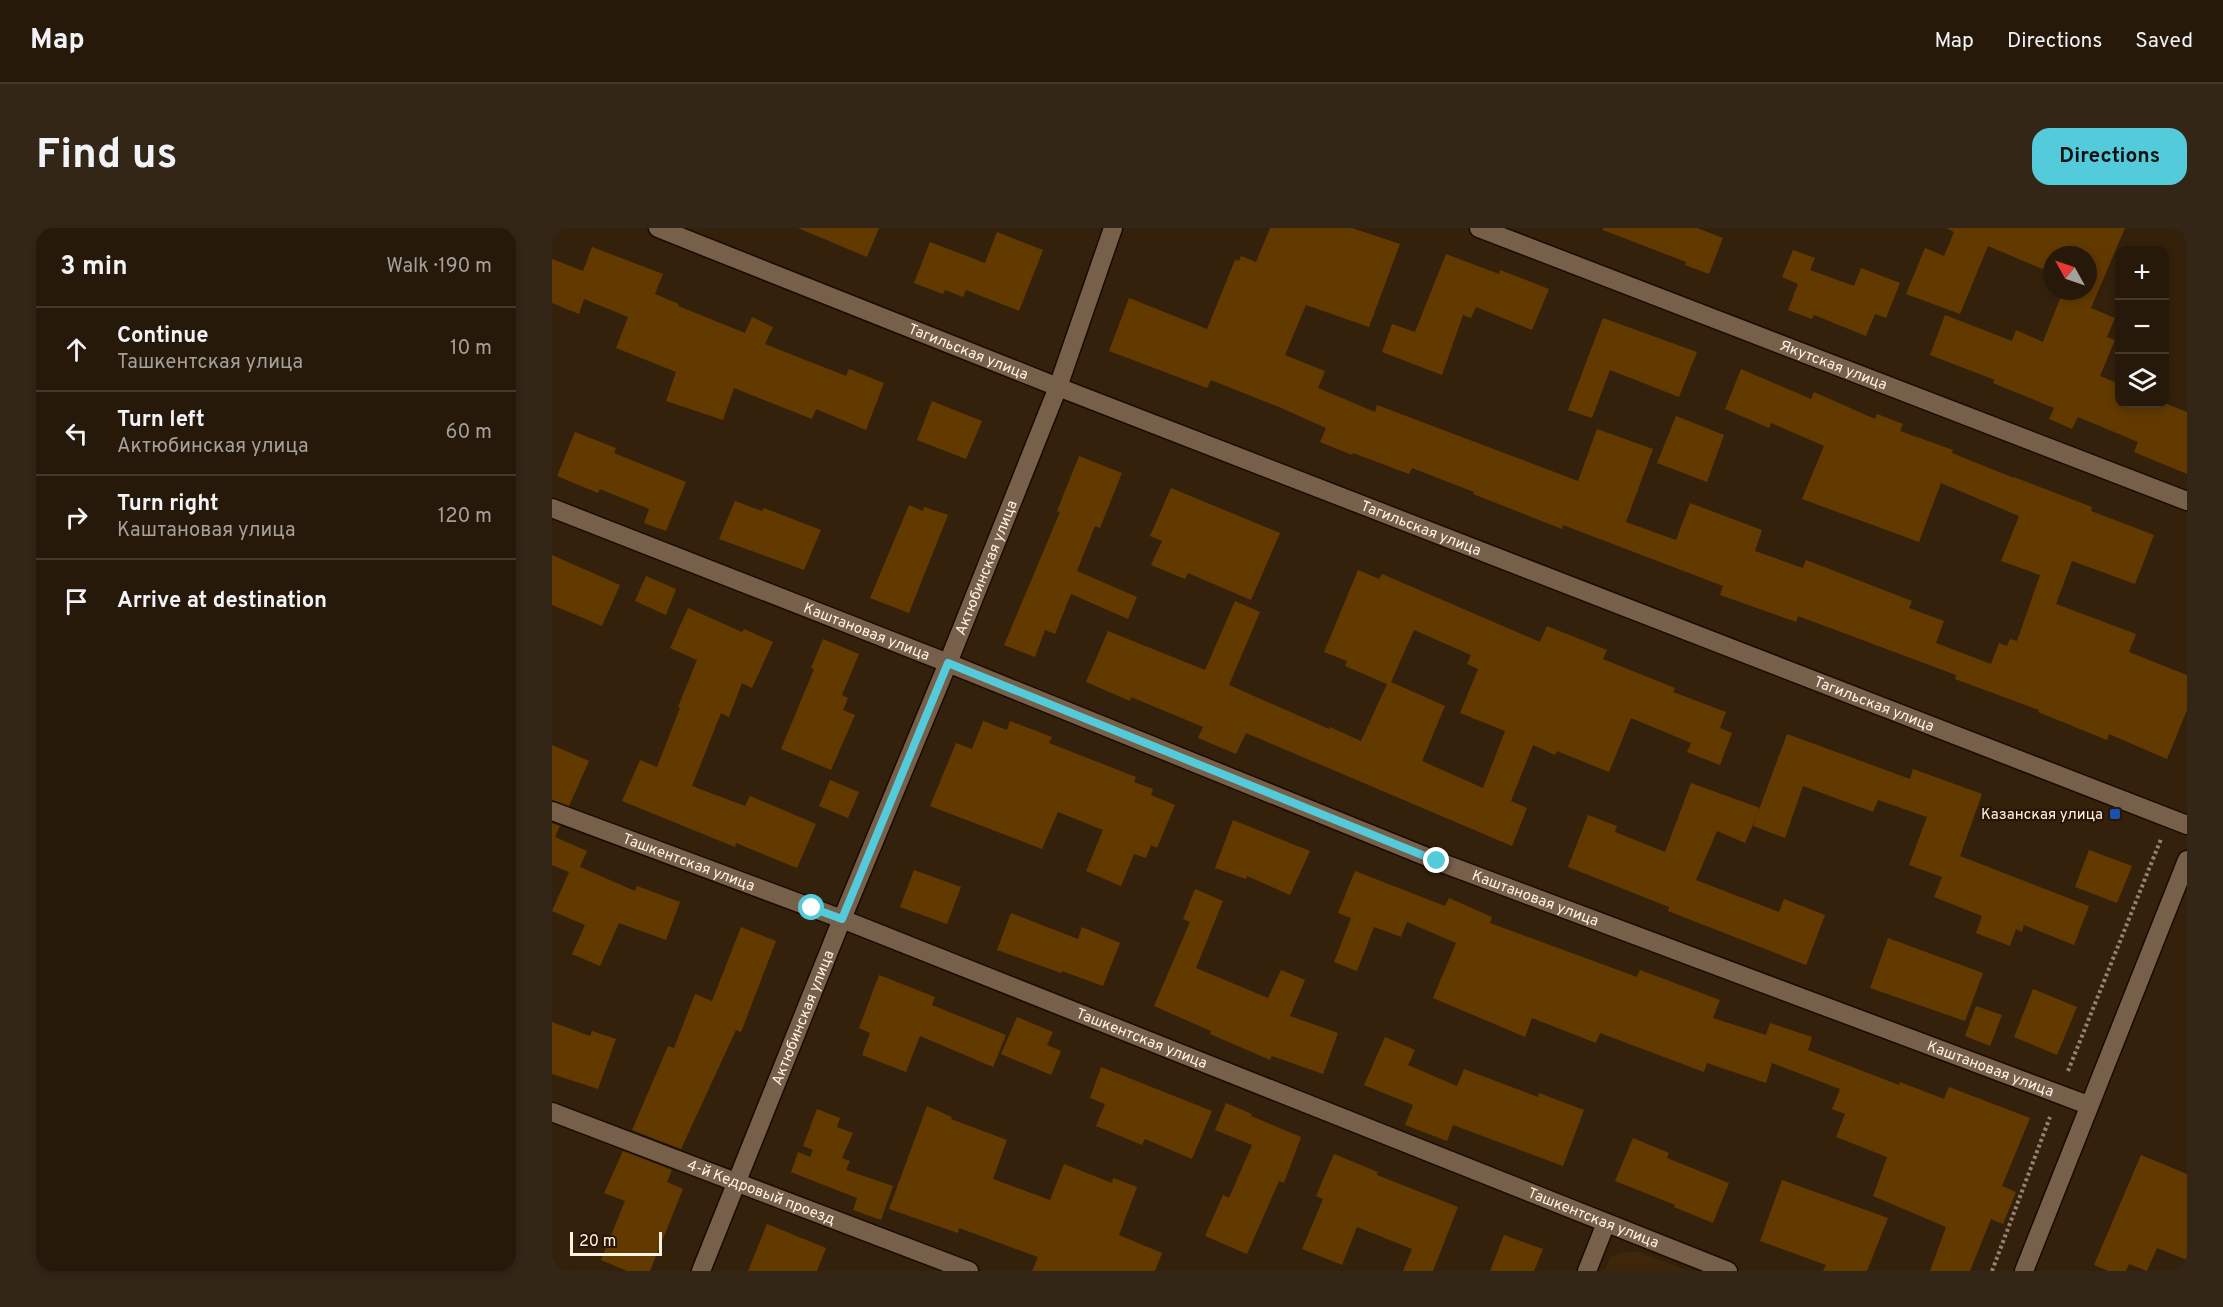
<!DOCTYPE html>
<html lang="en">
<head>
<meta charset="utf-8">
<style>
  body { margin:0; font-family:Overpass,sans-serif; background:#332617; color:#f1f3f6 }
  .controls { position:absolute; right:18px; top:18px; display:grid; overflow:hidden; border-radius:12px; box-shadow:0 3px 9px #0003 }
  .controls button { width:54px; height:54px; display:grid; place-items:center; padding:0; border:0; border-bottom:2px solid #43382a; background:#271909; color:#f1f3f6; font:30px sans-serif }
  .compass { position:absolute; left:1491px; top:18px; width:54px; height:54px; border-radius:50%; background:#271909; box-shadow:0 3px 9px #0003; rotate:310deg }
  .scale { position:absolute; left:18px; bottom:15px; width:92px; box-sizing:border-box; padding-left:6px; border:3px solid #fff2e5; border-top:0; font-size:16px; line-height:21px; white-space:nowrap; color:#fff2e5; -webkit-text-stroke:4px #291703; paint-order:stroke }
  .stop { position:absolute; width:18px; height:18px; margin:-14px; border:4px solid #53cbdb; border-radius:50%; background:#fff }
  .stop.end { background:#53cbdb; border-color:#fff; box-shadow:0 2px 6px #0008 }
  .list { margin:0; padding:0; list-style:none }
  h2 { display:flex; justify-content:space-between; align-items:center; height:78px; margin:0; padding:0 24px; font-size:26px }
  h2 small { font-size:20px; font-weight:400; color:#a4a09c }
  .list li { display:grid; grid-template-columns:39px 1fr auto; gap:18px; align-items:center; box-sizing:border-box; height:84px; padding:0 24px; border-top:2px solid #43382a }
  .list b { display:block; font-size:22px; white-space:nowrap }
  .list p { margin:0; font-size:20px; white-space:nowrap; color:#a4a09c }
  .list em { font-size:20px; font-style:normal; color:#a4a09c }
  .icon { flex:none; width:33px; height:33px; fill:none; stroke:currentColor; stroke-width:2; stroke-linecap:round; stroke-linejoin:round }
  .map { position:relative; flex:none; width:1635px; height:1043px; overflow:hidden; border-radius:18px }
  header { display:flex; align-items:center; gap:36px; box-sizing:border-box; height:84px; padding:0 30px; background:#271909; border-bottom:2px solid #43382a }
  header strong { font-size:28px }
  nav { display:flex; gap:33px; margin-inline-start:auto; font-size:21px }
  .intro { display:flex; align-items:center; justify-content:space-between; box-sizing:border-box; height:144px; padding:0 36px }
  h1 { margin:0; font-size:42px }
  .button { padding:15px 27px; border-radius:18px; background:#53cbdb; color:#111; font-size:21px; font-weight:700 }
  main { display:flex; gap:36px; padding:0 36px }
  aside { flex:1; background:#271909; border-radius:18px; box-shadow:0 3px 9px #0003 }
  .map>svg:first-child { display:block }
</style>
</head>
<body>
<header>
<strong>Map</strong>
<nav><a>Map</a><a>Directions</a><a>Saved</a></nav>
</header>
<div class="intro"><h1>Find us</h1><a class="button">Directions</a></div>
<main>
<aside>
<h2>3 min<small>Walk · 190 m</small></h2>
<ul class="list">
<li><svg class="icon" aria-label="ahead" viewBox="0 0 24 24"><path d="M12 20V5M6 11l6-6 6 6"/></svg><div><b>Continue</b><p>Ташкентская улица</p></div><em>10 m</em></li>
<li><svg class="icon" aria-label="left" viewBox="0 0 24 24"><path d="M17 20v-9H6M10 6l-5 5 5 5"/></svg><div><b>Turn left</b><p>Актюбинская улица</p></div><em>60 m</em></li>
<li><svg class="icon" aria-label="right" viewBox="0 0 24 24"><path d="M7 20v-9h11M14 6l5 5-5 5"/></svg><div><b>Turn right</b><p>Каштановая улица</p></div><em>120 m</em></li>
<li><svg class="icon" aria-label="arrive" viewBox="0 0 24 24"><path d="M6 21V4h12l-3 4 3 4H6"/></svg><div><b>Arrive at destination</b></div></li>
</ul>
</aside>
<div class="map">
<svg width="1635" height="1043" viewBox="0 0 1635 1043">
  <rect width="100%" height="100%" fill="#34210c"/>
  <path fill="#3d2609" d="M1084,1023L1137,1043H1052L1058,1030L1069,1024Z"/>
  <path fill="#623a00" fill-rule="evenodd" d="M246,0H327L315,29Z
    M718,0H800L848,16L817,99L754,77L733,127L773,143L766,160L823,184L825,177L1026,253L1045,201L1101,221L1074,294L1124,312L1138,275L1210,302L1203,323L1251,340L1254,332L1360,373L1357,380L1392,393L1384,415L1439,436L1447,415L1455,418L1458,411L1465,413L1488,347L1449,333L1467,288L1389,255L1367,314L1250,271L1272,218L1219,195L1217,200L1173,181L1189,141L1259,171L1262,164L1323,191L1325,186L1351,196L1348,203L1401,222L1400,225L1462,250V249L1540,279L1539,283L1602,307L1583,356L1520,333L1504,376L1584,406L1577,424L1635,447V482L1615,531L1557,506L1555,512L1486,484L1487,482L1403,451L1404,447L1246,388L1244,394L1168,367L1171,358L1011,297L1010,301L921,266L922,264L860,240L857,246L801,225L800,227L768,214L774,200L727,179L659,152L655,160L557,123L577,70L655,101L683,32L687,33L689,28L704,34Z
    M1051,0H1145L1171,10L1157,46L1133,37L1134,34L1051,2Z
    M1394,0H1573L1539,80L1563,90L1555,109L1563,112L1548,148L1568,156V176L1612,175L1635,184V246L1582,224L1586,214L1526,189L1520,201L1497,191L1502,180L1441,155L1443,152L1378,127L1393,87L1460,113L1464,102L1491,114L1511,63H1536V27H1500V45L1436,18L1408,86L1354,66L1373,20L1392,28L1402,4Z
    M445,4L491,22L467,83L414,62L411,69L393,62L391,66L362,55L378,14L433,35Z
    M40,19L111,46L103,66L127,76L126,78L193,105L200,89L221,99L213,116L294,148L297,141L332,155L314,202L264,181L260,191L182,160L171,192L114,173L124,144L64,120L76,89L32,71L27,86L0,75V31L31,43Z
    M1241,22L1263,30L1258,42L1302,58L1309,40L1348,55L1334,90L1323,86L1314,108L1262,87L1260,91L1236,82L1246,56L1230,49Z
    M894,26L947,46L948,42L997,61L980,102L924,79L919,90L911,87L890,147L830,124L840,96L863,104Z
    M1051,90L1145,124L1127,169L1058,142L1040,190L1016,182Z
    M380,173L430,193L414,231L365,212Z
    M1124,188L1172,207L1155,254L1105,235Z
    M23,204L64,220L62,225L134,254L114,303L92,295L97,281L48,261L46,265L5,248Z
    M527,228L570,245L548,300L543,298L525,343L585,369L576,391L519,366L503,406L493,402L483,429L452,417L508,284L505,283Z
    M619,260L728,305L699,372L636,345L633,351L599,337L610,313L598,308Z
    M183,273L210,283L212,280L269,302L252,342L167,311Z
    M357,277L371,283L372,279L396,287L357,385L318,370Z
    M0,327L68,357L50,398L0,377Z
    M806,342L827,351L830,346L988,414L995,398L1055,422L1051,431L1123,460L1121,464L1174,484L1168,500L1180,505L1168,537L1135,524L1139,515L1079,490L1057,544L1005,523L1003,527L981,517L959,573L975,580L960,618L694,505L684,526L646,510L651,499L579,469L578,473L534,454L556,403L653,442L683,373L708,384L677,457L777,501L778,499L809,513L835,456L793,438L795,433L772,424ZM862,402L919,427L915,436L926,441L908,485L953,503L931,560L870,533L893,478L839,454Z
    M94,348L124,361L114,387L83,373Z
    M136,380L190,404L192,401L221,414L200,460L190,455L177,489L169,485L140,558L193,578L198,568L264,596L245,640L184,615L183,619L70,573L88,532L105,539L128,480L126,479L145,432L118,420Z
    M271,411L307,426L290,467L296,470L291,482L303,487L279,542L229,521L262,441L259,440Z
    M431,493L455,502L458,493L500,509L497,515L584,549L582,554L601,561L599,567L623,577L605,620L599,617L594,630L582,626L569,658L534,643L551,602L506,584L490,621L378,578L404,515L420,521Z
    M1235,506L1358,551L1361,541L1430,566L1408,628L1537,678L1522,717L1472,697L1470,704L1464,701L1458,718L1424,705L1430,688L1382,669L1390,649L1357,637L1375,589L1326,572L1321,584L1251,558L1233,610L1201,598Z
    M0,517L37,533L17,578L0,572Z
    M278,552L307,564L296,590L267,578Z
    M1139,555L1208,580L1193,615L1165,603L1144,652L1227,684L1232,671L1273,687L1254,737L1116,683L1117,679L1016,639L1036,587L1065,598L1063,604L1113,624Z
    M681,592L758,623L738,667L695,648L694,651L663,640Z
    M0,595L8,598L3,609L35,623L28,639L83,663L85,658L128,674L114,712L67,695L48,738L20,726L33,697L0,683L17,644L0,637Z
    M1537,622L1580,638L1565,675L1523,659Z
    M362,642L409,659L395,696L348,679Z
    M803,643L893,678L897,670L940,689L938,695L1085,749L1088,742L1168,772L1161,790L1214,807L1218,795L1260,809L1256,822L1347,857L1348,854L1392,871L1397,859L1478,890L1450,958L1464,964L1451,996L1439,991L1418,1043H1378L1394,999L1321,968L1335,929L1284,909L1293,886L1280,881L1288,861L1220,835L1214,855L1155,835L1152,844L1048,805L1044,815L980,790L973,809L881,770L904,715L855,694L849,709L822,699L805,743L782,734L799,690L786,685Z
    M643,661L671,673L644,740L716,770L729,742L753,752L738,788L786,805L771,846L720,828L718,832L658,806L659,803L602,778L638,694L631,691Z
    M459,685L526,711L530,699L568,715L551,758L510,743L509,745L445,722Z
    M189,699L224,713L189,804L184,802L129,921L80,902L116,818L122,820L143,766L160,773Z
    M1336,710L1431,745L1413,793L1318,760Z
    M327,747L383,769L380,777L454,807L441,839L368,808L354,844L310,827L318,805L307,800Z
    M1481,761L1525,779L1505,827L1462,809Z
    M1424,778L1450,787L1438,818L1413,808Z
    M465,789L501,804L495,817L509,823L499,847L449,826Z
    M0,794L38,808L40,803L64,811L46,861L0,846Z
    M833,809L863,822L856,837L905,858L912,841L986,869L987,865L1032,882L1011,938L901,897L895,913L853,897L861,877L812,857Z
    M549,839L660,883L640,931L593,911L590,917L544,898L553,876L538,870Z
    M674,875L700,886L699,888L749,909L732,955L727,953L695,1026L653,1008L671,967L677,970L700,917L663,902Z
    M375,878L400,889L399,891L455,912L441,951L498,972L512,936L560,955L561,950L585,959L567,1007L610,1025L603,1043H480L486,1029L407,1000L406,1005L337,981Z
    M265,881L288,890L285,899L301,905L290,930L298,933L294,942L341,958L329,992L301,982L305,970L239,944L246,924L258,929L261,922L251,918Z
    M1081,910L1117,925L1115,930L1177,955L1161,995L1122,979L1123,977L1063,953Z
    M71,923L120,942L115,954L131,961L98,1043H75L49,1032L73,973L52,965Z
    M782,926L826,944L825,947L906,979L881,1043H851L860,1021L805,999L790,1037L750,1021L771,971L764,968Z
    M1589,927L1635,946V1032L1605,1020L1595,1043L1577,1036L1574,1043H1556L1542,1037Z
    M1230,952L1336,990L1315,1043H1271L1274,1037L1208,1013Z
    M215,996L274,1020L265,1043H196Z
    M952,1007L991,1021L982,1043H938Z"/>
  <g fill="none" stroke-linecap="round" stroke-linejoin="round">
    <defs>
      <g id="minor">
        <path id="s1" d="M106,0L506,159L1635,597"/>
        <path id="s2" d="M927,0L1635,273"/>
        <path id="s3" d="M0,280L396,435L885,633L1536,877"/>
        <path id="s4" d="M0,583L290,691L1176,1043"/>
        <path id="s5" d="M0,884L417,1043"/>
        <path id="s6" d="M149,1043L290,691L396,435L506,159L561,0"/>
        <path d="M1035,1043L1054,995"/>
        <path d="M1472,1043L1635,632"/>
      </g>
    </defs>
    <use href="#minor" stroke="#1b0a00" stroke-width="21"/>
    <path stroke="#948372" stroke-width="4" stroke-dasharray="3 3" stroke-linecap="butt" d="M1516,843L1609,611
      M1440,1043L1498,889"/>
    <use href="#minor" stroke="#76604a" stroke-width="18"/>
  </g>
  <g fill="none" stroke-linecap="round" stroke-linejoin="round">
    <path stroke="#53cbdb" stroke-width="8" d="M260,680L290,691L396,435L885,633"/>
  </g>
  <rect fill="#1a4fb4" stroke="#291703" stroke-width="2" x="1557" y="580" width="12" height="12" rx="3"/>
  <g text-anchor="middle" stroke-width="4.5" stroke-linejoin="round" paint-order="stroke">
    <g font-size="15" fill="#fff2e5" stroke="#291703">
      <text dy="5" stroke="none"><textPath href="#s1" startOffset="334">Тагильская улица</textPath></text>
      <text dy="5" stroke="none"><textPath href="#s2" startOffset="380">Якутская улица</textPath></text>
      <text dy="5" stroke="none"><textPath href="#s1" startOffset="820">Тагильская улица</textPath></text>
      <text dy="5" stroke="none"><textPath href="#s6" startOffset="759">Актюбинская улица</textPath></text>
      <text dy="5" stroke="none"><textPath href="#s3" startOffset="338">Каштановая улица</textPath></text>
      <text dy="5" stroke="none"><textPath href="#s1" startOffset="1306">Тагильская улица</textPath></text>
      <text dy="5" stroke="none"><textPath href="#s4" startOffset="146">Ташкентская улица</textPath></text>
      <text dy="5" stroke="none"><textPath href="#s3" startOffset="1058">Каштановая улица</textPath></text>
      <text dy="5" stroke="none"><textPath href="#s6" startOffset="273">Актюбинская улица</textPath></text>
      <text dy="5" stroke="none"><textPath href="#s4" startOffset="632">Ташкентская улица</textPath></text>
      <text dy="5" stroke="none"><textPath href="#s3" startOffset="1544">Каштановая улица</textPath></text>
      <text dy="5" stroke="none"><textPath href="#s5" startOffset="224">4-й Кедровый проезд</textPath></text>
      <text dy="5" stroke="none"><textPath href="#s4" startOffset="1118">Ташкентская улица</textPath></text>
    </g>
    <g font-size="15" fill="#fff2e5" stroke="#291703" text-anchor="end">
      <text x="1551" y="591">Казанская улица</text>
    </g>
  </g>
</svg>
<div class="controls">
<button>+</button>
<button>−</button>
<button><svg class="icon" aria-label="layers" viewBox="0 0 24 24"><path d="M12 4l9 5-9 5-9-5zM3 14l9 5 9-5"/></svg></button>
</div>
<svg class="compass" viewBox="-18 -18 36 36"><path d="M0-13l5 13h-10z" fill="#e53935"/><path d="M0 13l5-13h-10z" fill="#a4a09c"/></svg>
<div class="scale">20 m</div>
<div class="stop" style="left:260px;top:680px"></div>
<div class="stop end" style="left:885px;top:633px"></div>
</div>
</main>
</body>
</html>
